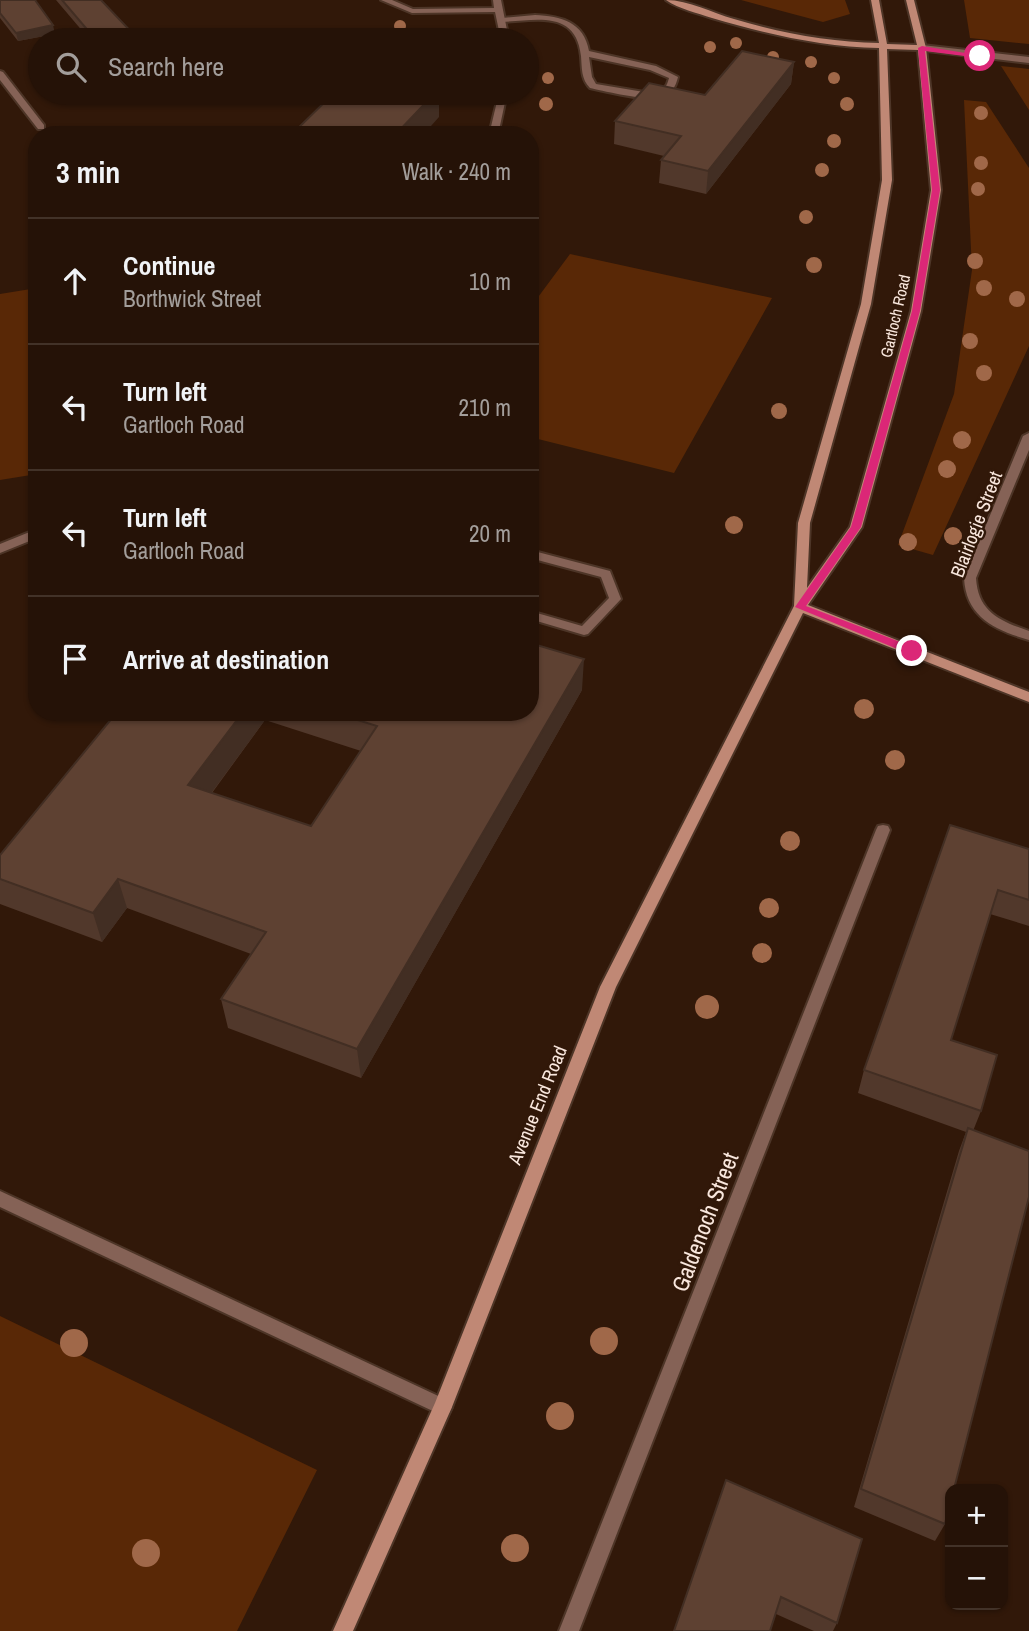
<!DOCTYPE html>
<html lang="en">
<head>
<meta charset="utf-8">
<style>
  body { margin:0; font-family:"Archivo Narrow",sans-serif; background:#2d1b11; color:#f1f3f6 }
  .controls { position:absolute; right:21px; bottom:21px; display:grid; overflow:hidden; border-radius:14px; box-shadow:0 2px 5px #0004 }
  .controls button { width:63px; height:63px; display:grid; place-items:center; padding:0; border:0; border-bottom:2px solid #423228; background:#251207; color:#f1f3f6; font:35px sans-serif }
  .stop { position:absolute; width:21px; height:21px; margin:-16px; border:5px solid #db2777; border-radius:50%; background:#fff }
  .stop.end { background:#db2777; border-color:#fff; box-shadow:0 2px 7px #0008 }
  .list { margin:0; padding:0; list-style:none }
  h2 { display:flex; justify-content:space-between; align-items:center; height:91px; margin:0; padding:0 28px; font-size:30px }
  h2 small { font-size:23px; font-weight:400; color:#a39e9b }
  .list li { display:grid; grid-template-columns:46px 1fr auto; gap:21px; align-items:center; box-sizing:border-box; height:126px; padding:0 28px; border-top:2px solid #423228 }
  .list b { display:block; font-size:26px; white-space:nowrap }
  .list p { margin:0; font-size:23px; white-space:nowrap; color:#a39e9b }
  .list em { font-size:23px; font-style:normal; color:#a39e9b }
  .icon { flex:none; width:38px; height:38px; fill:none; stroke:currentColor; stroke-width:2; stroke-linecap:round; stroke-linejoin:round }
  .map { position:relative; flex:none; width:1029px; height:1631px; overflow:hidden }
  .search { position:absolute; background:#251207; box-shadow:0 2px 5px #0004; left:28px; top:28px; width:511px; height:77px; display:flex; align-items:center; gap:18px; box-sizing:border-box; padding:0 24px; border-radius:38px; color:#a39e9b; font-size:26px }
  .panel { position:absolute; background:#251207; box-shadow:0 2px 5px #0004; left:28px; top:126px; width:511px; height:595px; border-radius:28px }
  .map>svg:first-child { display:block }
</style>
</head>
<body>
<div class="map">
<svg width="1029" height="1631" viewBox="0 0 1029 1631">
  <rect width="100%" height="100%" fill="#311809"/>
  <path fill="#592806" d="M741,0H845L850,14L823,22Z
    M964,0H1029V44L970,38Z
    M1001,66L1029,69V110Z
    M964,100L986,102L1029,168V346L933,555L898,545L954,394L972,270Z
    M570,254L772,298L674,473L530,437V308Z
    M37,288V474L0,480V294Z
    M0,1316L317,1470L237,1631H0Z"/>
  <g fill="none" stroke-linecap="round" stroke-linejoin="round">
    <defs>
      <path id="lane" d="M535,15C561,16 584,22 589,51L656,66L678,77C676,86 671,95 662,98C652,102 603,91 590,88C581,79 582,68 581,56C576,10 537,20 502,22L498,20L502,18ZM589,57L650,70L669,78C667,86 664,91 656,94L596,84L592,77Z
        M530,550L610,571L621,599L588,634L584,635L530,619V611L582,626L609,598L601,577L530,558Z"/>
      <path id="street" d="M381,0H392L413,9L494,8L493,0H501L509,40H501L495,12L412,13Z
        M922,45L1029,57V63L919,50L918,48Z
        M0,71L3,72L44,125V129H38L0,80Z
        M499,93H507L498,135H489Z
        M1029,433V450L976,578C978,612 1000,621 1029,631V640C995,630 966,617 964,578L1023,436Z
        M37,529V538L0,553V544Z
        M883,825L888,826L890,830L579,1631H559L876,830L878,826Z
        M0,1191L449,1401L452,1407L449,1413L443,1416L437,1413L0,1207Z"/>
      <path id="secondary" d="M666,0C689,0 712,13 734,19C781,33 830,42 879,43L871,0H879L887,44L917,45L906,0H914L926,48L941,190L921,311L862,527L808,605L1029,692V702L803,613L616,987L452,1407L353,1631H333L435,1403L600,987L794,606L798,523L861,304L882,180L879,48C822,47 766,34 712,18C697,13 679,9 666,0ZM887,49L918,50L931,190L911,311L850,527L807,588L810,523L871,304L892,180Z"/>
    </defs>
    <use href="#lane" stroke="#4d3527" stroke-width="4"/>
    <use href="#street" stroke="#4d3527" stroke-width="4"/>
    <use href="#secondary" stroke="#4d3527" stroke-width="4"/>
    <use href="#lane" fill="#856256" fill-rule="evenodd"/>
    <use href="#street" fill="#856256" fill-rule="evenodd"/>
    <use href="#secondary" fill="#c08875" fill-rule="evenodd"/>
  </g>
  <g fill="#a06849">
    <circle cx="400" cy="26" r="6"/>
    <circle cx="736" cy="43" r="6"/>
    <circle cx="710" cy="47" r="6"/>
    <circle cx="773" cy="57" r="6"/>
    <circle cx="811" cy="62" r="6"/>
    <circle cx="548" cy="78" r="6"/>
    <circle cx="834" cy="78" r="6"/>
    <circle cx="546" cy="104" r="7"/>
    <circle cx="847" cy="104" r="7"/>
    <circle cx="981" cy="113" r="7"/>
    <circle cx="834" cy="141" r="7"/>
    <circle cx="981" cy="163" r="7"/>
    <circle cx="822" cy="170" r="7"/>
    <circle cx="978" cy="189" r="7"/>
    <circle cx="806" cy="217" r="7"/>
    <circle cx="975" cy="261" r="8"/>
    <circle cx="814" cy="265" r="8"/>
    <circle cx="984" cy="288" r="8"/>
    <circle cx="1017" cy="299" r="8"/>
    <circle cx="970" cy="341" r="8"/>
    <circle cx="984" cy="373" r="8"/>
    <circle cx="779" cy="411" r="8"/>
    <circle cx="962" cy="440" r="9"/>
    <circle cx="947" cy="469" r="9"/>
    <circle cx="734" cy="525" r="9"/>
    <circle cx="953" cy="536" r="9"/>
    <circle cx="908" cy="542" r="9"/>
    <circle cx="864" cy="709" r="10"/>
    <circle cx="895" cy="760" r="10"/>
    <circle cx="790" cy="841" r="10"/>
    <circle cx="769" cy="908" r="10"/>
    <circle cx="762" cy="953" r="10"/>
    <circle cx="707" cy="1007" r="12"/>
    <circle cx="604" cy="1341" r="14"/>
    <circle cx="74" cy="1343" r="14"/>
    <circle cx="560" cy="1416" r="14"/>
    <circle cx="515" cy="1548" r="14"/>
    <circle cx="146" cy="1553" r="14"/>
  </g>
  <path fill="#51382b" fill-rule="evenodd" d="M0,0L55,34L18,41L0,18Z
    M56,0H101L139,40H90Z
    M794,62L791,84L706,194L659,183L661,160L664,156L614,144L615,121L705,95Z
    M135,93H184L185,95L144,104Z
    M582,690L361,1078L228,1028L221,999L251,954L127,908L102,942L0,904V855L117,712H530ZM265,720L361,751L311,826L212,793Z
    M1029,849V926L990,914L951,1040L981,1111L973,1131L945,1524L935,1541L854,1507L959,1151L966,1132L858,1093L864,1070Z
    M726,1480L837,1623L833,1631H814L776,1614Z"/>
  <path fill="#422e23" d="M53,25L55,34L18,41L16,33Z
    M794,62L791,84L706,194L708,171Z
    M157,93H184L185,95L144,104L143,96Z
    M435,93H439V117L423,135H395Z
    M584,659L582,690L361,1078L357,1049Z
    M243,712H264L265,720L195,815L188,785Z
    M118,879L127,908L102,942L93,913Z"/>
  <path fill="#5e4132" stroke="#422e23" stroke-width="2" d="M0,0H35L53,25L16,33L0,13Z
    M62,0H101L139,40H96Z
    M742,51L794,62L708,171L661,160L681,136L615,121L649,83L705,95Z
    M140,93H157L143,96Z
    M334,93H435L395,135H291Z
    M193,131L210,135H189Z
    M530,643L584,659L357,1049L221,999L266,932L118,879L93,913L0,879V855L117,712H243L188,785L311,826L377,726L332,712H530Z
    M950,825L1029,849V900L998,890L951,1040L997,1055L981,1111L864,1070Z
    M968,1128L1029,1151V1197L954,1489H950V1502L945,1524L861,1489Z
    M726,1480L862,1539L837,1623L781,1597L770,1631H674Z"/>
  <path fill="#db2777" d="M922,46L984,56L980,58L925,51L940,190L920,311L861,527L806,606L916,648L917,651L912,655L795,607L851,527L912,311L932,190L918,48Z"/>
  <g text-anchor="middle" stroke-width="5" stroke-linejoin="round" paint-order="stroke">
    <g font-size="16" fill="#f9e7dd" stroke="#311809">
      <text transform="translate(895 316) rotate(-77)" y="6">Gartloch Road</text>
    </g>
    <g font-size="19" fill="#f9e7dd" stroke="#311809">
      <text transform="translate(976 524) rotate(-69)" y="7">Blairlogie Street</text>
      <text transform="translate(537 1105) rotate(-68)" y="7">Avenue End Road</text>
    </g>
    <g font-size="23" fill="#f9e7dd" stroke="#311809">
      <text transform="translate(705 1222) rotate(-69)" y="8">Galdenoch Street</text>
    </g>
  </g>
</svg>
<div class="controls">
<button>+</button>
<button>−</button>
</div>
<div class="stop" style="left:980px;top:56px"></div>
<div class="stop end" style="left:912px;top:651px"></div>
<div class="search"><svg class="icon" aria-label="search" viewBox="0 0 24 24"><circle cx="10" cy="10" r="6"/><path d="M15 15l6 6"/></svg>Search here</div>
<section class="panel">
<h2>3 min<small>Walk · 240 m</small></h2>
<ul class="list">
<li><svg class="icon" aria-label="ahead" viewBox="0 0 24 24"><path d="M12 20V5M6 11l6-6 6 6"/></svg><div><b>Continue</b><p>Borthwick Street</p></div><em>10 m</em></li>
<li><svg class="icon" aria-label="left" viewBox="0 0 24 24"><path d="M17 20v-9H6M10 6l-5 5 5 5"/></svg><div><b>Turn left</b><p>Gartloch Road</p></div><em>210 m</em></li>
<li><svg class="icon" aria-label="left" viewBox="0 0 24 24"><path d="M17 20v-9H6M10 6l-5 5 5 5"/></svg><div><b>Turn left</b><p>Gartloch Road</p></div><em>20 m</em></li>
<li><svg class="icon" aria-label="arrive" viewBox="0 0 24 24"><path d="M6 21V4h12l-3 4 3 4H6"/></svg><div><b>Arrive at destination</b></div></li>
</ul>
</section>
</div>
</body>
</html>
